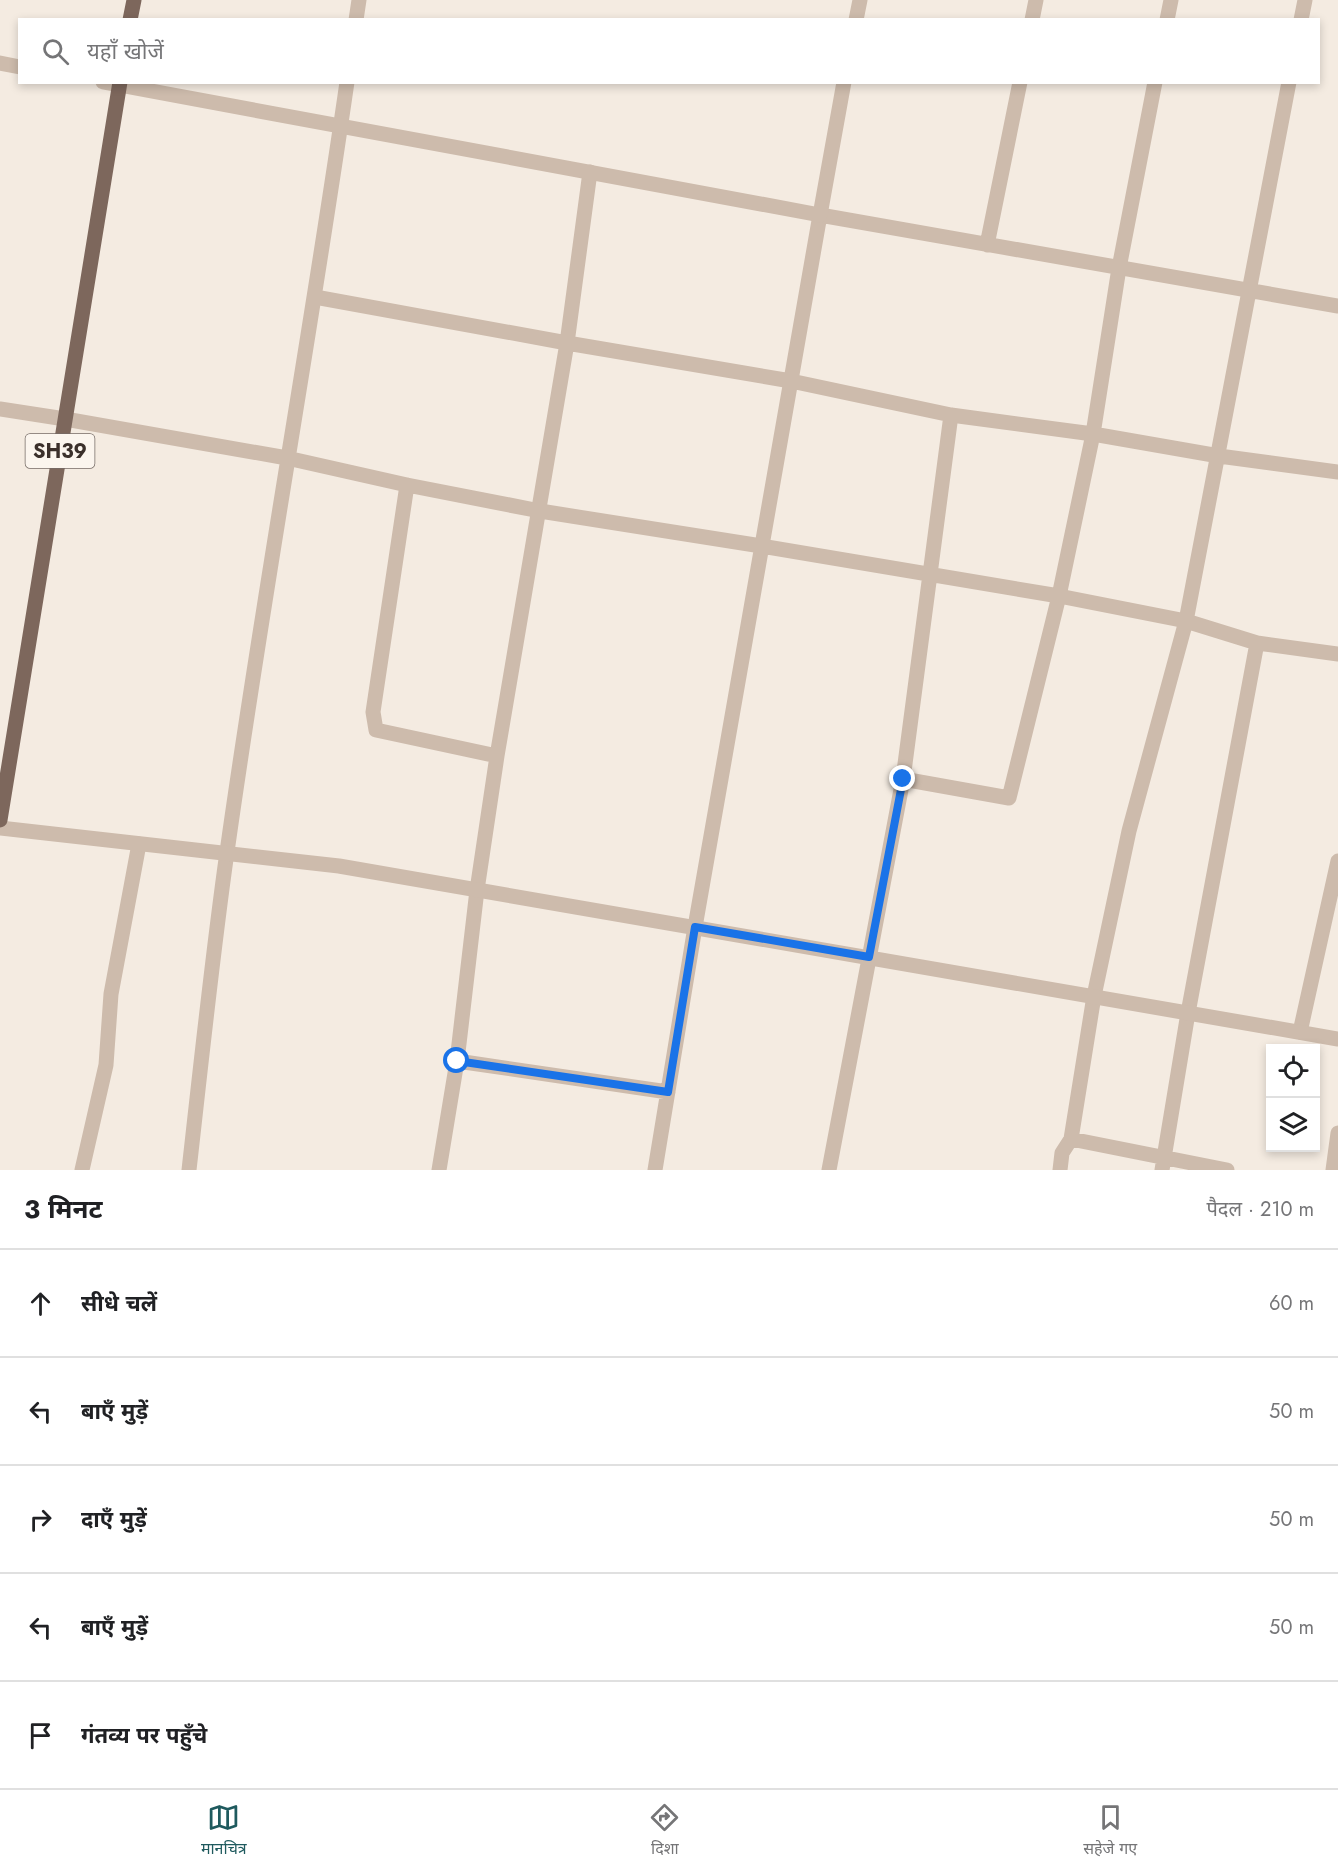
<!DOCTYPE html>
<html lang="hi">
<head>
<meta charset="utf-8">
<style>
  body { margin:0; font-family:Jost,"Noto Sans Devanagari",sans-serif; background:#f2f2f2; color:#202124 }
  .controls { position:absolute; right:18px; bottom:18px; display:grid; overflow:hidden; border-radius:0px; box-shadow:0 3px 9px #0003 }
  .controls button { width:54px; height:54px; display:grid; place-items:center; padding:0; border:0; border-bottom:2px solid #e0e0e0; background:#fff; color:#202124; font:30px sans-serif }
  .stop { position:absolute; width:18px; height:18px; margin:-14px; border:4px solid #1a73e8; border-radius:50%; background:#fff }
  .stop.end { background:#1a73e8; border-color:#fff; box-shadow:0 2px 6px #0008 }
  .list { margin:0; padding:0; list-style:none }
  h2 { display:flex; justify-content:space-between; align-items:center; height:78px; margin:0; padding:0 24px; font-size:26px }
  h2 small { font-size:20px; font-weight:400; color:#757577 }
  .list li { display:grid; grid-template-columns:39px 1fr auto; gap:18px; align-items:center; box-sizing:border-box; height:108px; padding:0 24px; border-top:2px solid #e0e0e0 }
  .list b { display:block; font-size:22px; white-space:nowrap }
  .list em { font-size:20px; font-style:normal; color:#757577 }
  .icon { flex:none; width:33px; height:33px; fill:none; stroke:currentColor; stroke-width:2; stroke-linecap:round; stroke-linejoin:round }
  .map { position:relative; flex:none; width:1338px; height:1170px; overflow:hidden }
  .search { position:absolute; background:#fff; box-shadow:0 3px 9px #0003; left:18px; right:18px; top:18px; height:66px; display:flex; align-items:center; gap:15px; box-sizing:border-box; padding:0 21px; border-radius:0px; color:#757577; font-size:22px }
  .sheet { height:618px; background:#fff }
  nav { display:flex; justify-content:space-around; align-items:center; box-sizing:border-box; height:84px; border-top:2px solid #e0e0e0; background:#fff; font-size:16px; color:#757577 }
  nav a { display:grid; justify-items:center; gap:3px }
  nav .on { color:#1f5a5e }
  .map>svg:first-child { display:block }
</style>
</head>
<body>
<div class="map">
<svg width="1338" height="1170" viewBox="0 0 1338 1170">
  <rect width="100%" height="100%" fill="#f4ebe1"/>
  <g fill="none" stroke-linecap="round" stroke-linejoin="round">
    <path stroke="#cdbbac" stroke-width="15" d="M356,20L359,0
      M1032,20L1036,0
      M1167,20L1171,0
      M1301,20L1305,0
      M987,245L1020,82
      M315,297L567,343L791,381L951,415L1093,434L1219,456L1338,472
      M0,409L65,419L287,458L407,485L540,511L755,545L1059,596L1186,621L1257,643L1338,654
      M407,485L373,712L376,730L497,756
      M903,779L1009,798L1059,596L1093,434L1119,268L1155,82
      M1300,1032L1338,861
      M457,1061L668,1092
      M1071,1139L1227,1170
      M82,1170L106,1065L111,994L139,844
      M189,1170C201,1064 212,958 227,852C263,595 310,339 347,82
      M439,1170L457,1061L477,890L497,756L567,343L590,172
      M655,1170L695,927L820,215L1338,306
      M829,1170L903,779L951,415
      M1060,1170L1062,1153L1071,1139L1094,996L1129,831L1186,621L1289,82
      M1162,1170L1188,1013L1257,643
      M1333,1170L1338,1133"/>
    <path stroke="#cdbbac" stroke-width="15" d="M856,20L860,0
      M0,63L20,67
      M103,82L820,215L844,82
      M0,828L339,866L1338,1039"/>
    <path stroke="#7d675c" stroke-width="15" d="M130,20L134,0
      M0,820L120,82"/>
  </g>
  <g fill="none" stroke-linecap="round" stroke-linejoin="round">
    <path stroke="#1a73e8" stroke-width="8" d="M457,1061L668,1092L695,927L869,957L903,779"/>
  </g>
  <g text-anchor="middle" stroke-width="4.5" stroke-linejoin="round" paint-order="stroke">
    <rect fill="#fbf5ee" stroke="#756b66" stroke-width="1.5" x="25.5" y="434" width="69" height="34" rx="4.5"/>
    <g font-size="20" font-weight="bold" fill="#3b302b">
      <text x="60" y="458">SH39</text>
    </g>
  </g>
</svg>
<div class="controls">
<button><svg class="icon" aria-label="locate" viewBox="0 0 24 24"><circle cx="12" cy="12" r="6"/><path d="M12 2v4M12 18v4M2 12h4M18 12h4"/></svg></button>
<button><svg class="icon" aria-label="layers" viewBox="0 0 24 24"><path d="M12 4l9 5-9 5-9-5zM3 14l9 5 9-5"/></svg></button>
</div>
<div class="stop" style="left:457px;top:1061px"></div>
<div class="stop end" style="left:903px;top:779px"></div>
<div class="search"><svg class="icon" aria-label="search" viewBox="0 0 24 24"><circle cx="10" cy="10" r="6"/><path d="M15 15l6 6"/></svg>यहाँ खोजें</div>
</div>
<section class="sheet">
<h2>3 मिनट<small>पैदल · 210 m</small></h2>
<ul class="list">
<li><svg class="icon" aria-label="ahead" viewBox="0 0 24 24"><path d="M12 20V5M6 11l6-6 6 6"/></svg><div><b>सीधे चलें</b></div><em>60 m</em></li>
<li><svg class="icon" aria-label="left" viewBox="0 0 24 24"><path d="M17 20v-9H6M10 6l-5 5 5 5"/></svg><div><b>बाएँ मुड़ें</b></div><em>50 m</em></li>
<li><svg class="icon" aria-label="right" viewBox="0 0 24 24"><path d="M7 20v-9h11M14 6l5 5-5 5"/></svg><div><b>दाएँ मुड़ें</b></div><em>50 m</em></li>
<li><svg class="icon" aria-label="left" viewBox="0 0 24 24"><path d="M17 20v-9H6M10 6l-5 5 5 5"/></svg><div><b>बाएँ मुड़ें</b></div><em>50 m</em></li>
<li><svg class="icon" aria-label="arrive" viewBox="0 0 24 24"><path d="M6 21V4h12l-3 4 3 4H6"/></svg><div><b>गंतव्य पर पहुँचे</b></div></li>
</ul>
</section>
<nav>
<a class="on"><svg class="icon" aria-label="map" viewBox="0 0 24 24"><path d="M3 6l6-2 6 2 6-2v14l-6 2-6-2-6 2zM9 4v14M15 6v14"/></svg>मानचित्र</a>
<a><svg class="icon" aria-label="directions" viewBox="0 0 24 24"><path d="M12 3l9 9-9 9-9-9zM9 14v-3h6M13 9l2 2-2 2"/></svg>दिशा</a>
<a><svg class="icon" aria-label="saved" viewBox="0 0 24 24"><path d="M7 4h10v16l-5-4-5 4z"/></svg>सहेजे गए</a>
</nav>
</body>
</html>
